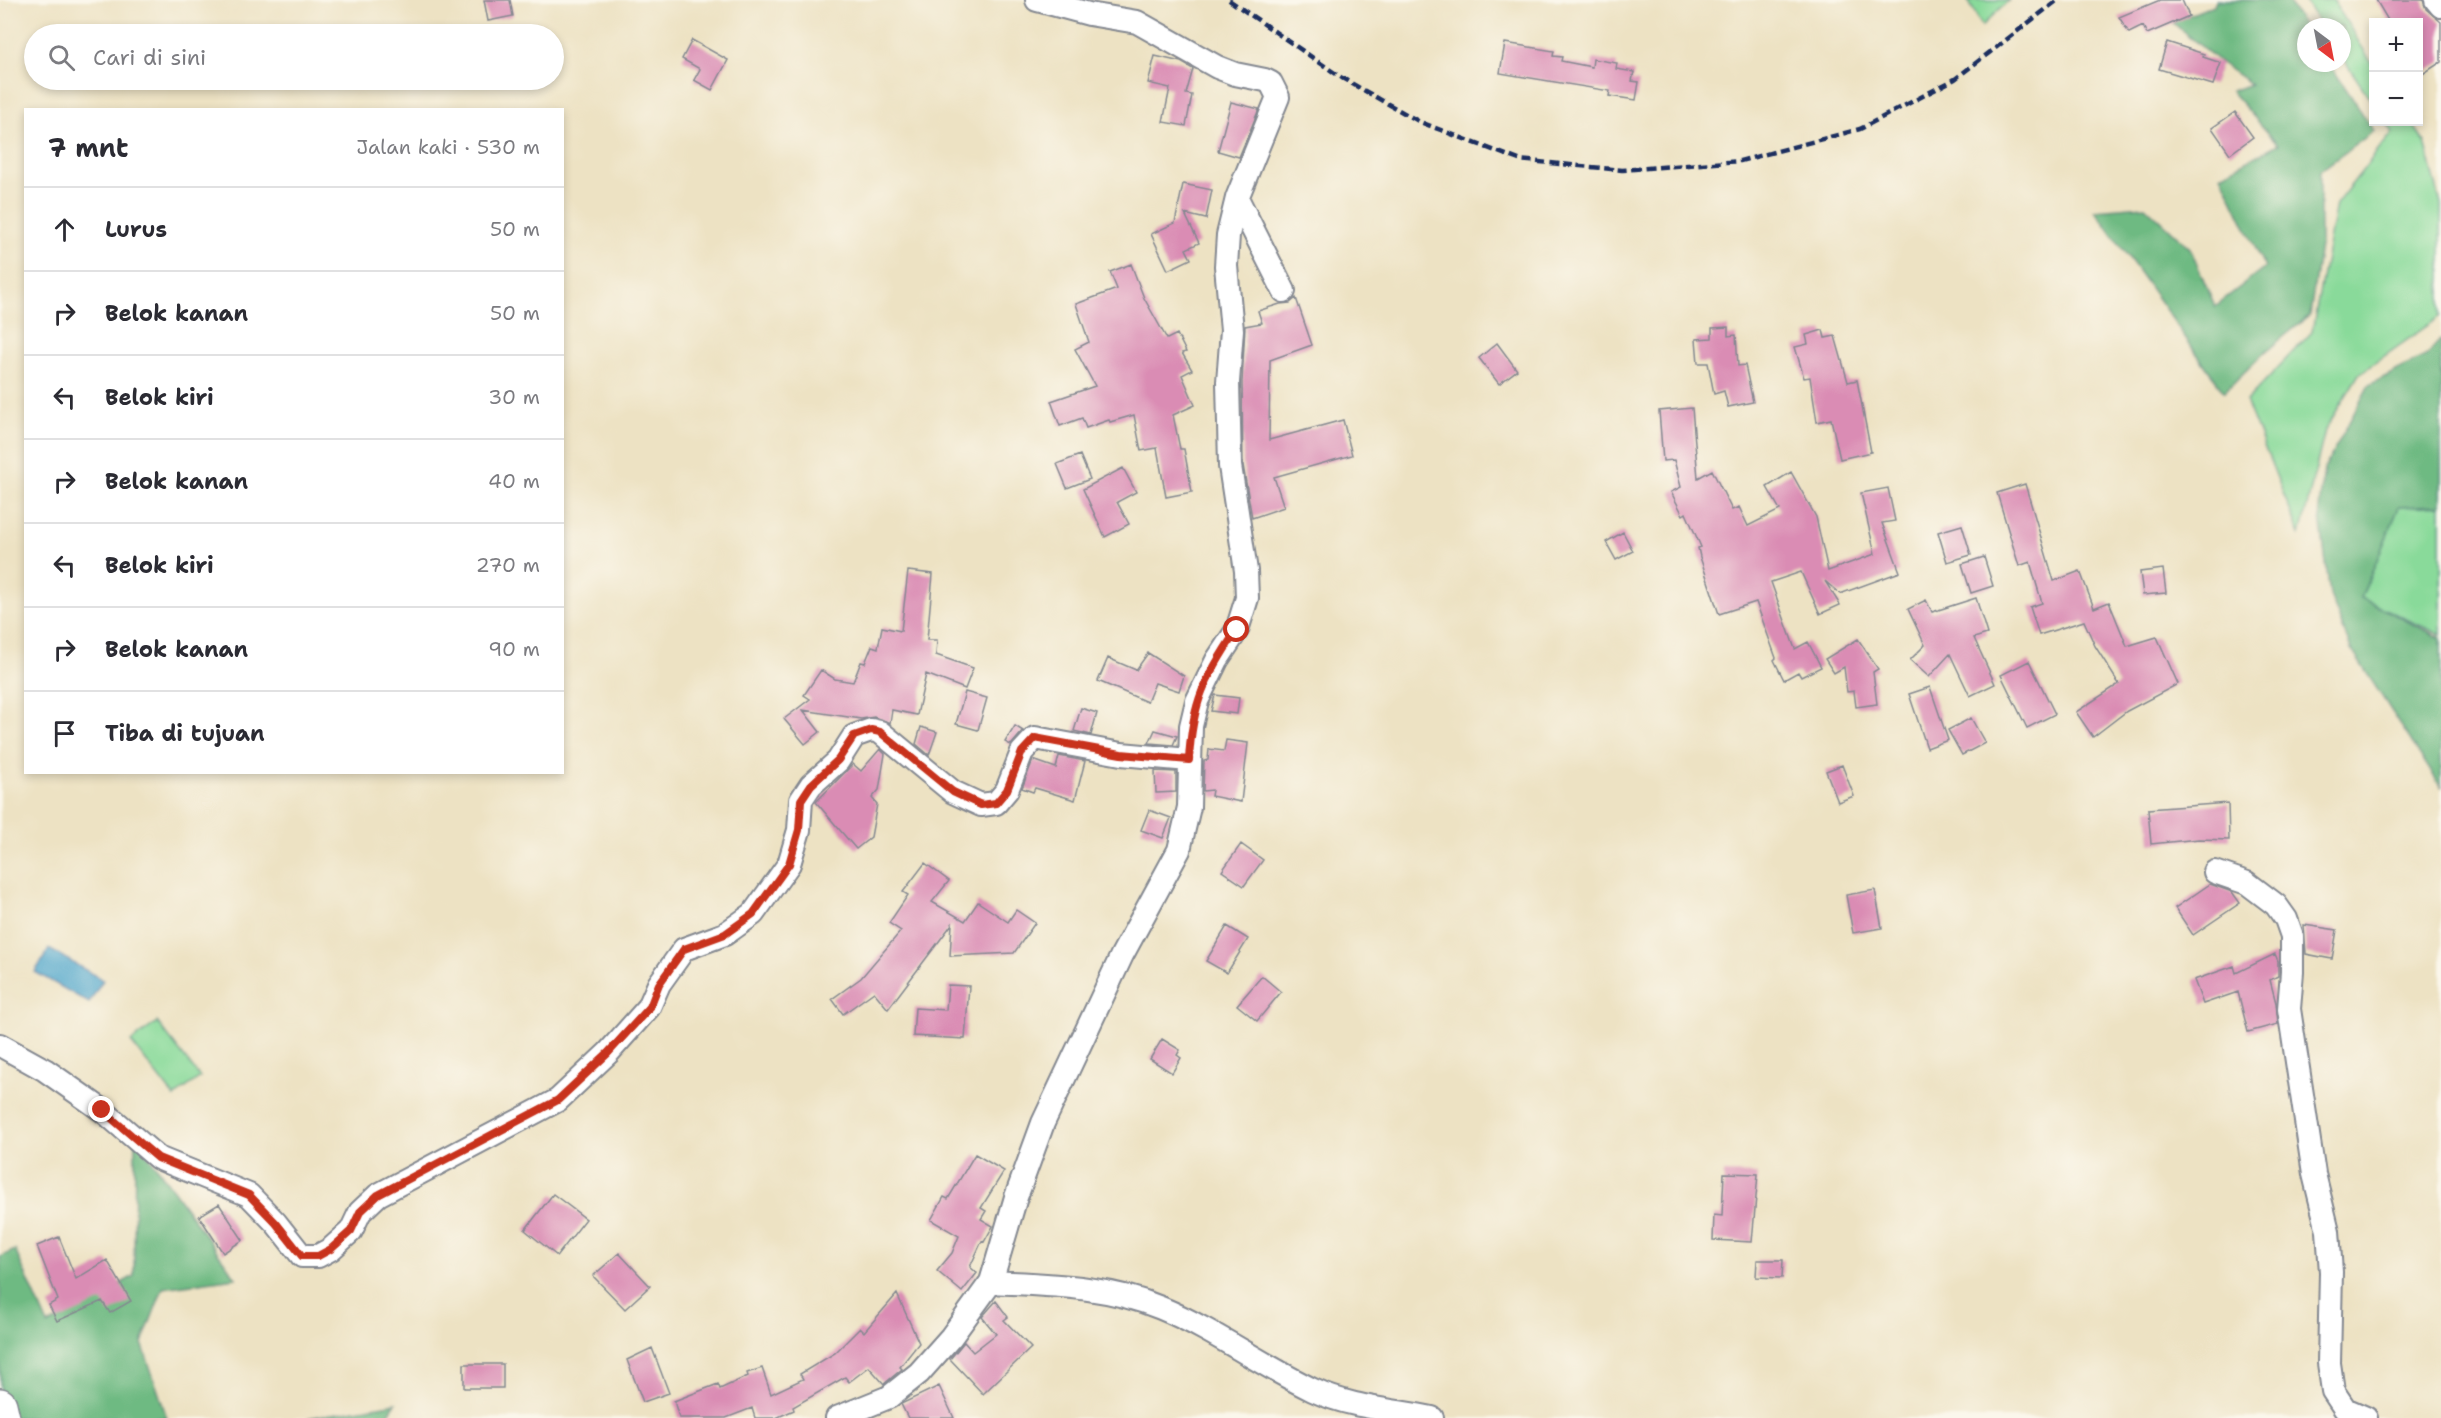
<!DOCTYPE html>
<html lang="id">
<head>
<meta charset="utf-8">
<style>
  body { margin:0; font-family:"Shantell Sans",sans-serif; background:#f2f2f3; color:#2b2b33 }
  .controls { position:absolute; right:18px; top:18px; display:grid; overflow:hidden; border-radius:0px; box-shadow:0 3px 9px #0003 }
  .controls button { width:54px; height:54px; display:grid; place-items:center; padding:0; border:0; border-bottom:2px solid #e1e1e2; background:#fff; color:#2b2b33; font:30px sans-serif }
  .compass { position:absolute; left:2297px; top:18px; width:54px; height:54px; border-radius:50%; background:#fff; box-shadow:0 3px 9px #0003; rotate:148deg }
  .stop { position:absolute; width:18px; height:18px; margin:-14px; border:4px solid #c8321e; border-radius:50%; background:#fff }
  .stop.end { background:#c8321e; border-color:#fff; box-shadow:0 2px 6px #0008 }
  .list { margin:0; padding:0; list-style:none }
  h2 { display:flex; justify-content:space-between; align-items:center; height:78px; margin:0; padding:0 24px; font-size:26px }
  h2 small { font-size:20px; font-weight:400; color:#7c7c81 }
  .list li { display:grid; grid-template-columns:39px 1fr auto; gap:18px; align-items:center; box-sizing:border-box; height:84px; padding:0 24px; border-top:2px solid #e1e1e2 }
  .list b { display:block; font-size:22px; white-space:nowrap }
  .list em { font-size:20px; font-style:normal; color:#7c7c81 }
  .icon { flex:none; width:33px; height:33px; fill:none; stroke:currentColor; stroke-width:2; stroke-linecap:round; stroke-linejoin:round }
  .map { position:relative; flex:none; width:2441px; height:1418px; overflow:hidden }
  .search { position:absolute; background:#fff; box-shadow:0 3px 9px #0003; left:24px; top:24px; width:540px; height:66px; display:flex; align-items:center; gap:15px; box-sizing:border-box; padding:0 21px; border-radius:33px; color:#7c7c81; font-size:22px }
  .panel { position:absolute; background:#fff; box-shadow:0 3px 9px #0003; left:24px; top:108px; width:540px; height:666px; border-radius:0px }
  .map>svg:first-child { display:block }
</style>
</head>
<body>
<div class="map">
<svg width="2441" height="1418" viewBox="0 0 2441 1418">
  <rect width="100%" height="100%" fill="#fbf7ec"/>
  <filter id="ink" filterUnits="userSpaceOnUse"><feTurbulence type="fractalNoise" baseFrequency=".0167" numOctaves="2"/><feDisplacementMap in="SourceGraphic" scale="12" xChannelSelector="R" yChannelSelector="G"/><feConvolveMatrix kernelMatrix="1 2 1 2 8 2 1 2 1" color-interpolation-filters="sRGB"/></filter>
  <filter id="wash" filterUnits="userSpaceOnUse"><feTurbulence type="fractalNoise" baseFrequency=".008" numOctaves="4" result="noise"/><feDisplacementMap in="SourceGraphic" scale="24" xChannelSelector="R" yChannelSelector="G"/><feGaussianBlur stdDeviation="1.35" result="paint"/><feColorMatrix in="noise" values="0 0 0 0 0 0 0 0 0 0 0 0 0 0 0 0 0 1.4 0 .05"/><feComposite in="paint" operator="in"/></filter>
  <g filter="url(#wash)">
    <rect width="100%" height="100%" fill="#ede2c3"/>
    <path fill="#89da9a" stroke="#52847c" stroke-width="1.5" d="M1968,0H2009L1982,26Z
      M2304,0H2333L2373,65V103L2342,57V27H2322Z
      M2386,122H2411L2425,142L2441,204V316L2359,374L2325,430L2300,535L2246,401L2312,332L2336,204L2393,132Z
      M2441,505V635L2361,598L2399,507Z
      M157,1022L200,1077L174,1097L131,1042Z"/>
    <path fill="#6eba82" stroke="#447470" stroke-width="1.5" d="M2216,0H2287L2306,29V63H2329L2374,131L2320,171V245L2310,315L2264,353L2224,392L2095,210L2145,206L2190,248L2215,306L2265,268L2221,175L2278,144L2231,91L2251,84L2221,63L2172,22L2214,5Z
      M2441,339V505L2399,507L2361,598L2441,638V787L2351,649L2330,595L2319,509L2324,469L2369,385L2427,355Z
      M135,1137L236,1278L163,1288L142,1343L167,1418H0V1257L15,1250L48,1325L134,1276Z
      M396,1403L386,1418H308Z"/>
    <path fill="#4da5ca" stroke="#346a94" stroke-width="1.5" d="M49,949L103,980L89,1003L35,972Z"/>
    <g id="blocks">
      <path fill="#da8cb4" d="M484,0H510L513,16L488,21Z
        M2160,0H2182L2189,16L2147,34L2143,26L2129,33L2119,17Z
        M2376,0H2423L2426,9L2441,22V62L2418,77V22H2389Z
        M692,40L728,60L712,90L694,80L700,69L682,59Z
        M2167,42L2204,54L2203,57L2221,63L2213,85L2159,69Z
        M1505,43L1554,51L1553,56L1562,57L1561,61L1592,67L1593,59L1617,63L1616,69L1634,72L1632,81L1639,82L1636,100L1609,96L1610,91L1500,73Z
        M1155,56L1181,62L1193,69L1186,94L1192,95L1186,126L1163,122L1170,88L1148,83Z
        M1231,102L1259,109L1239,157L1218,151Z
        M2235,112L2253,137L2230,154L2212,128Z
        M1183,184L1212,190L1206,219L1185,214L1199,243L1186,249L1191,259L1168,270L1151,234L1175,223Z
        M1131,264L1144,298L1167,339L1177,334L1186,352L1182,353L1192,370L1182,375L1195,405L1173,415L1180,449H1184L1192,492L1166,497L1157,448L1141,451L1134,415L1110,422L1109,420L1086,428L1082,418L1060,426L1051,401L1095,386L1075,349L1089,342L1076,304L1117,289L1110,272Z
        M1296,298L1312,345L1270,360L1269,440L1343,420L1352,455L1274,477L1284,507L1252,518L1243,465L1242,382L1245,326L1262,323L1258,311L1280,304L1290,303Z
        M1728,327V336L1736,335L1738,366L1745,365L1753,402L1728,407L1724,391L1714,394L1708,363H1698L1696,339L1712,338V328Z
        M1823,330L1825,338L1835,336L1848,382L1857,380L1871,452L1840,459L1831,419L1817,422L1810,377L1804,378L1795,347L1808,344L1806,335Z
        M1497,343L1517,370L1499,384L1479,358Z
        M1692,408L1698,478L1712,470L1732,510L1739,507L1748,526L1780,510L1767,487L1791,472L1816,517L1828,571L1875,554L1861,493L1888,488L1895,521L1882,523L1900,572L1840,594L1825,581L1840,605L1820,614L1801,572L1771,582L1795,649L1808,642L1821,667L1801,677L1798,672L1784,680L1774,660L1776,658L1756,602L1719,614L1700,557L1698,548L1701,547L1686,513L1683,515L1671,492L1681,487L1674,460L1663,461L1659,411Z
        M1080,455L1090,479L1067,488L1057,464Z
        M1123,468L1136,492L1117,502L1129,524L1105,537L1083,489Z
        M2025,484L2054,581L2080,571L2094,608L2109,602L2127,646L2157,637L2178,684L2127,711L2093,737L2076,712L2119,684L2095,646L2084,621L2039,635L2030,607L2042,603L2030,562L2019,566L1997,493Z
        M1962,525L1971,555L1947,562L1938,532Z
        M1623,532L1633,551L1616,560L1606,542Z
        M1984,557L1993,586L1971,593L1962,564Z
        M2163,569L2166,593L2143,595L2140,572Z
        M908,571L933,574L927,640H937L936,655L973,668L965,689L926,674L917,715L892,710L890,723L874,717L861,719L803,710L820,732L805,744L784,719L810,699L804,695L821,670L835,679L853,682L861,662L865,663L872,646L878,648L882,627L901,631Z
        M1976,598L1987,634L1974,638L1995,684L1970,696L1950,654L1929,677L1910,660L1925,645L1908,609L1926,600L1932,612Z
        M1858,639L1878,669L1873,672L1877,704L1856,707L1854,691L1847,692L1844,667L1834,673L1825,659Z
        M1148,653L1184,676L1179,691L1155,683L1147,702L1098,681L1108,658L1136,670Z
        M2029,661L2055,714L2027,728L2001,675Z
        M1930,687L1948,740L1927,748L1909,694Z
        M965,692L987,698L978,730L956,724Z
        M1215,695L1239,698L1237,714L1211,711Z
        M1081,708L1097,713L1091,735L1074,731Z
        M1971,718L1985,743L1962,755L1948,730Z
        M1015,726L1023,731L1011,745L1005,742Z
        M921,727L937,732L929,755L916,744Z
        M1155,730L1177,736L1173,745L1149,743Z
        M1226,740L1248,743L1241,802L1211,796L1212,790L1203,791L1204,761L1208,760L1209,749L1224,751Z
        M880,749L885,754L879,790L872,798L877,804L871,837L856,849L816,802L853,764L861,771Z
        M1059,756L1085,761L1075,800L1035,788L1033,792L1022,788L1033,760L1056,768Z
        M1842,765L1854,796L1838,802L1826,771Z
        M1155,771L1176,772V792L1156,793Z
        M2228,803L2229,840L2199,839L2151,844L2148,809Z
        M1149,810L1171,818L1163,838L1141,830Z
        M1241,844L1263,860L1244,886L1222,871Z
        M925,863L949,881L932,902L965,921L978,902L1008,922L1016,910L1035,923L1014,953L950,956L952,924L888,1009L874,992L843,1014L832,999L861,978L901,931L889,923L908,895L903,892Z
        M2210,884L2232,892L2240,903L2193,935L2175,908Z
        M1875,890L1882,928L1853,933L1846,895Z
        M2304,925L2337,930L2332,959L2306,954Z
        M1227,926L1248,939L1227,973L1206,961Z
        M2275,954L2278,961V976L2270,980L2276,1003L2278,1024L2248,1032L2238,992L2203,1004L2194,980L2234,966L2236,973Z
        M1262,976L1281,992L1257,1021L1237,1005Z
        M948,985L969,986L965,1039L913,1036L915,1008L946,1010Z
        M1162,1039L1180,1050L1177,1055L1181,1058L1172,1073L1150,1059Z
        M975,1154L1004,1171L981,1208L986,1211L981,1219L993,1226L984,1242L982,1241L970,1267L977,1273L962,1292L937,1271L952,1253L959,1236L931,1220L944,1197L948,1199Z
        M1724,1173L1758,1174L1752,1242L1713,1240L1714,1215L1722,1216Z
        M553,1194L586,1219L557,1256L525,1230Z
        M219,1204L243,1240L223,1253L199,1216Z
        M59,1237L76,1279L107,1260L131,1301L110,1313L102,1301L57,1321L49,1305L58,1300L37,1246Z
        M619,1253L650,1286L625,1309L593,1276Z
        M1757,1260H1783L1782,1278L1756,1277Z
        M897,1294L919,1343L900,1367L902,1369L884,1384L869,1367L849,1382L845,1377L793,1407L794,1410L776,1418H755L752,1408L726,1418H679L674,1401L718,1384L720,1389L748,1376L747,1373L762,1368L771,1394L803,1379L800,1374L835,1353L860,1328L864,1332Z
        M996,1301L1008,1317L1004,1320L1031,1348L983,1394L950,1359L964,1342L973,1352L996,1334L982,1317Z
        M652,1348L669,1393L643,1402L627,1360Z
        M464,1364H503V1388H464Z
        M939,1386L954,1418H908L901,1404Z"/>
    </g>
  </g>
  <g filter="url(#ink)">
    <use href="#blocks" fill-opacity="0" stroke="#848890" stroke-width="1.5"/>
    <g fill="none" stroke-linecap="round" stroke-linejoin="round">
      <defs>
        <path id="street" d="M2436,0L2441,6
          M1237,198L1284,291
          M2215,872L2247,883L2276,905L2286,919L2292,936V972L2289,1009L2314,1174L2328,1231L2331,1272L2329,1363L2333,1391L2345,1409L2366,1418
          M0,1045L45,1070L102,1110L158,1158L249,1195L276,1223L302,1256H318L331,1249L351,1231L360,1212L378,1195L558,1100L608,1053L649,1007L659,984L684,949L725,934L753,914L789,864L799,830L801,800L811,785L838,761L854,736L871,730L880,732L953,792L981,805L996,803L1007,790L1022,752L1035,738L1121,754L1189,760
          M991,1282C1047,1285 1107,1285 1161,1308C1214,1330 1261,1365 1313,1390C1349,1407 1393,1410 1432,1418
          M837,1418L889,1397L919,1373L951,1337L991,1282L1016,1197L1043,1123L1122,955L1179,850L1189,807L1191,726L1197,701L1217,660L1237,630L1247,598L1246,571L1230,466L1228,382L1232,330L1226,266L1228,235L1237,198L1278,97L1271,83L1265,80L1235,74L1217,67L1137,22L1089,14L1037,0"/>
        <path id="highway" d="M0,1405L3,1418"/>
      </defs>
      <use href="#street" stroke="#848890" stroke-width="26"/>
      <use href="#highway" stroke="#848890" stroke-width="36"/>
      <use href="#street" stroke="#fff" stroke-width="22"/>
      <use href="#highway" stroke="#fff" stroke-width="33"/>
      <path stroke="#1b2f5e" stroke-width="4.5" stroke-dasharray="9 4.5" stroke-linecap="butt" d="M1229,0L1342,78L1420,122L1519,160L1622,170L1740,161L1860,129L1955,79L2058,0"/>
    </g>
  </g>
  <g fill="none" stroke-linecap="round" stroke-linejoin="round" filter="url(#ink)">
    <path stroke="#c8321e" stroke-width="8" d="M102,1110L158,1158L249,1195L276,1223L302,1256H318L331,1249L351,1231L360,1212L378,1195L558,1100L608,1053L650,1007L659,984L684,949L725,934L753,914L789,864L799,830L801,800L811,785L838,760L854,736L871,730L880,732L953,792L981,805L996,803L1007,790L1022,752L1035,738L1121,754L1189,760C1192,702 1205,678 1237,630"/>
  </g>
</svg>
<div class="controls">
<button>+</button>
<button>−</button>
</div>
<svg class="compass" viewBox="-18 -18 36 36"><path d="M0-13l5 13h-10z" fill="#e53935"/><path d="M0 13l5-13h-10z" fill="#7c7c81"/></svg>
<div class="stop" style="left:1237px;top:630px"></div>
<div class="stop end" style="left:102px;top:1110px"></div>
<div class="search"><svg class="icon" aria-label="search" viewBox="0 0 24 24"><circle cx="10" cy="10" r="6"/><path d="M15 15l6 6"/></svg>Cari di sini</div>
<section class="panel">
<h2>7 mnt<small>Jalan kaki · 530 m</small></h2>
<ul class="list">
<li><svg class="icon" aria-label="ahead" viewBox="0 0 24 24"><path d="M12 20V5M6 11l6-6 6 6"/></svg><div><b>Lurus</b></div><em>50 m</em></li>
<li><svg class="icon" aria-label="right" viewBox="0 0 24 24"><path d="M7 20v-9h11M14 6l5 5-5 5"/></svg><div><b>Belok kanan</b></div><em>50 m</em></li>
<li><svg class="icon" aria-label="left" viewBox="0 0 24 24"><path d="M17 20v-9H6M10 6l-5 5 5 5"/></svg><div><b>Belok kiri</b></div><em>30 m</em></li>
<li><svg class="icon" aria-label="right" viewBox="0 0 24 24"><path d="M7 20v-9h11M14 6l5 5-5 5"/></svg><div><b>Belok kanan</b></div><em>40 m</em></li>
<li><svg class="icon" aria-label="left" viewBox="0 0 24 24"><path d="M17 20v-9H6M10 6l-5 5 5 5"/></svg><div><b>Belok kiri</b></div><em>270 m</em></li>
<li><svg class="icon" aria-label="right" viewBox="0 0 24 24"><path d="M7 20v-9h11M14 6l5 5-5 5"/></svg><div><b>Belok kanan</b></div><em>90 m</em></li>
<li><svg class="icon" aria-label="arrive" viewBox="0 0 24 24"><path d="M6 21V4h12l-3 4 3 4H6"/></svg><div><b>Tiba di tujuan</b></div></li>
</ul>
</section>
</div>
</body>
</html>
